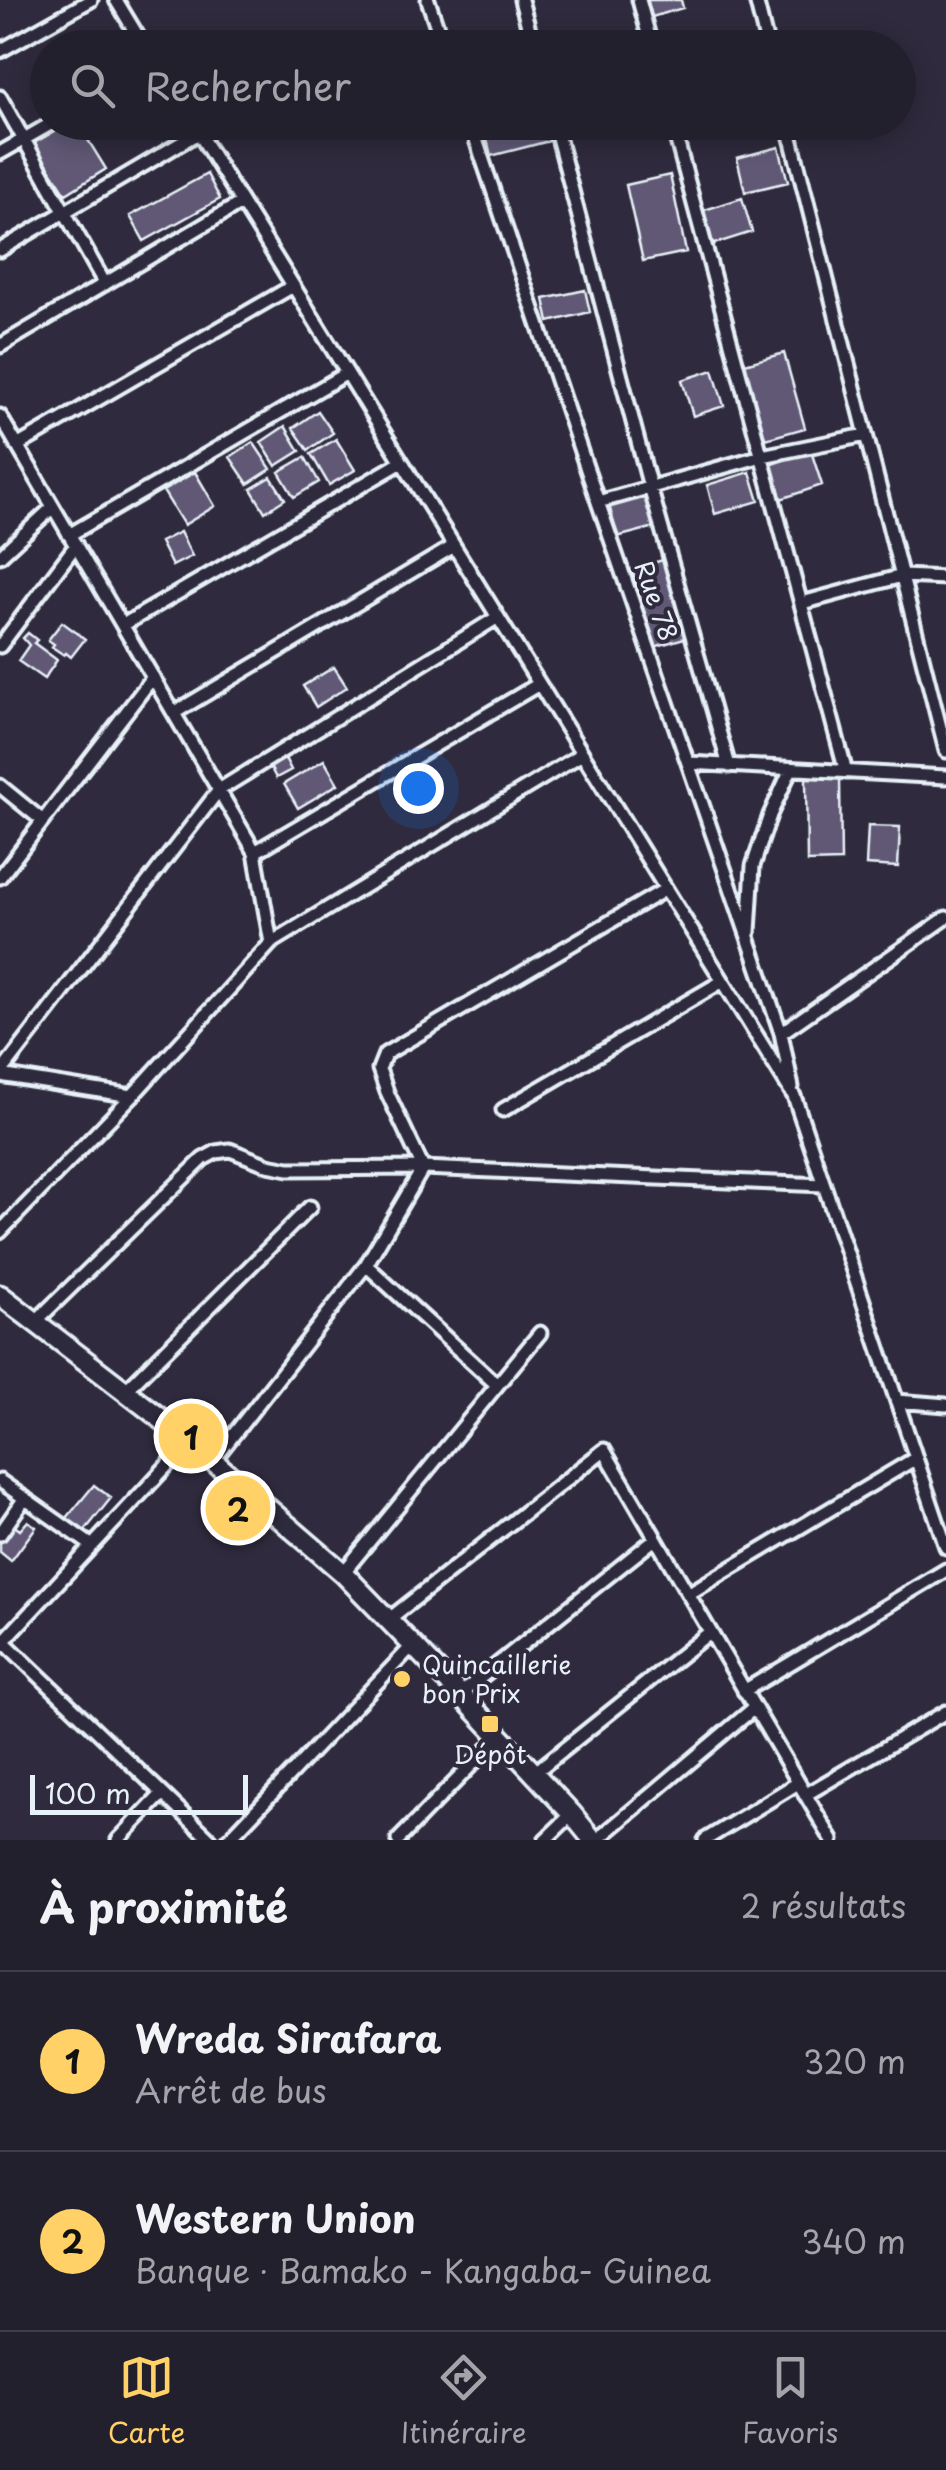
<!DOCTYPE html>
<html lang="fr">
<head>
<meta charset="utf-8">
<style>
  body { margin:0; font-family:"Playpen Sans",sans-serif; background:#2f2d3a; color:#f1f3f6 }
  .scale { position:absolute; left:30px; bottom:25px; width:218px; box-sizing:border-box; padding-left:10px; border:5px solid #e8f1f8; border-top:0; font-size:28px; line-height:35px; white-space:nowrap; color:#e8f1f8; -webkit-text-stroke:8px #2f2a3d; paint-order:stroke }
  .you { position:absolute; left:418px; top:788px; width:35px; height:35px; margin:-25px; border:8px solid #fff; border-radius:50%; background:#1a73e8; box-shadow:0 0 0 15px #1a73e833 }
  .badge { display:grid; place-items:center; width:65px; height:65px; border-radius:50%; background:#ffd166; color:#111; font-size:32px; font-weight:700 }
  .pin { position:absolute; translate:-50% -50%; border:5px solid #fff; box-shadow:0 2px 10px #0006 }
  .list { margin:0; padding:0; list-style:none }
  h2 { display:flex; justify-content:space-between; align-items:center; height:130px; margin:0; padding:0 40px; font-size:42px }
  h2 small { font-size:32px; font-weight:400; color:#a3a3aa }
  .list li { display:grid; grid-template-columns:65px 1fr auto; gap:30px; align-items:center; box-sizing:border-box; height:180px; padding:0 40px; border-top:2px solid #403e4a }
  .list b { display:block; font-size:38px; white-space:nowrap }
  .list p { margin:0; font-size:32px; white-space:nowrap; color:#a3a3aa }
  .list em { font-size:32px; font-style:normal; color:#a3a3aa }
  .icon { flex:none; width:55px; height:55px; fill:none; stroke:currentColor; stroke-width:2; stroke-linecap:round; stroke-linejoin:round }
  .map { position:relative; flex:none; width:946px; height:1840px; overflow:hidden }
  .search { position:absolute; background:#23202e; box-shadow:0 5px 25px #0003; left:30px; right:30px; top:30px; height:110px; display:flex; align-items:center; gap:25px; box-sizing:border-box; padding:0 35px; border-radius:55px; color:#a3a3aa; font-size:38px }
  .sheet { height:490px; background:#23202e }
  nav { display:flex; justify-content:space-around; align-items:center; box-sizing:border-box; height:140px; border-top:2px solid #403e4a; background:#23202e; font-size:28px; color:#a3a3aa }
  nav a { display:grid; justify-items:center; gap:5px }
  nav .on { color:#ffd166 }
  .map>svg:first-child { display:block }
</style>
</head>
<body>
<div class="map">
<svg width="946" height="1840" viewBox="0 0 946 1840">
  <rect width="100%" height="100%" fill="#2f2a3d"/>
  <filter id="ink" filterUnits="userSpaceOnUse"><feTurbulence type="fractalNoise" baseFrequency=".01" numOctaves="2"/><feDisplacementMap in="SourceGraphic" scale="20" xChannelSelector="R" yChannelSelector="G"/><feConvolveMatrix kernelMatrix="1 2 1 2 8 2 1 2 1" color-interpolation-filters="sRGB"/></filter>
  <g filter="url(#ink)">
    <path fill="#605875" stroke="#e8f1f8" stroke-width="2.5" d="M647,0H681L683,8L652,17Z
      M56,122H77L106,169L66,194L31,139Z
      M483,122H544L549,141L491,156Z
      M779,147L788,182L745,192L737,158Z
      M207,174L220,199L144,241L130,216Z
      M670,175L686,252L643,261L626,185Z
      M742,198L752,232L708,246L698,212Z
      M585,290L590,312L549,322L544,299Z
      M784,353L805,428L762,440L741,365Z
      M713,370L724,406L693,416L682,380Z
      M318,411L333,433L308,450L293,428Z
      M285,426L300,451L276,466L261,442Z
      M336,439L355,470L329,485L311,454Z
      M253,442L271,469L248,484L230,457Z
      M811,451L822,485L781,499L769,465Z
      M305,457L319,482L294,497L279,472Z
      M195,472L215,506L184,525L163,491Z
      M750,472L759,501L715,514L707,485Z
      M271,477L285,499L265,512L251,489Z
      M647,494L655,527L617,537L609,504Z
      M180,532L192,556L172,566L160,542Z
      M666,559L688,637L654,647L632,569Z
      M62,622L85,639L71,657L66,653L64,655L52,647L54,644L48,640Z
      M28,633L37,640L34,643L57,660L44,679L18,661L29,645L23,638Z
      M334,667L347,687L316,707L303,686Z
      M282,752L291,770L276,778L267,761Z
      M324,760L338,784L298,808L284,784Z
      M806,778H840L841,861L807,862Z
      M868,826L900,827L898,867L866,865Z
      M94,1485L111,1498L83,1533L66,1519Z
      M28,1521L36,1527L11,1561L0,1552V1542L13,1525L20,1530Z"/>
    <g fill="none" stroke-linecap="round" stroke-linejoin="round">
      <defs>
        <path id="minor" d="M116,0L145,48
          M428,0L444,48
          M521,0L534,48
          M639,0L652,48
          M756,0L768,48
          M0,51L91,0
          M0,97L105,284
          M192,122L794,1096L946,1547
          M470,122L598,502L781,1033L792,1087
          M554,122L650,487L729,766
          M672,122L846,772
          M787,122L946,751
          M0,153L54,122
          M0,250L198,133
          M0,346L241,203
          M0,416L255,852L271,943
          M17,446L293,286
          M598,502L762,456L866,435
          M69,535L347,373
          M0,556L53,507
          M802,603L902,576L946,578
          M123,625L402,462
          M0,646L76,545
          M174,713L454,546
          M689,763L946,777
          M0,786L43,821
          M255,852L539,684
          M0,877L153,677
          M749,932L753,866L770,815L791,769
          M781,1033L946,918
          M0,1074L219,790L498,617
          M0,1075L132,1096
          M503,1110L723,981
          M0,1232L132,1096L271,943L582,754
          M366,1265L497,1385
          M35,1322L203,1159L216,1152L230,1150L268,1165L289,1169L423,1168L824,1185
          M125,1391L310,1207
          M897,1401L946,1405
          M213,1461L366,1265L423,1168L387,1092L379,1069L385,1054L666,889
          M0,1481L91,1545
          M0,1534L25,1498
          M343,1573L540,1333
          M688,1594L916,1458
          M388,1620L604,1450L832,1840
          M3,1641L211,1840
          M0,1645L190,1441
          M744,1691L946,1570
          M460,1694L655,1539
          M533,1774L710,1632
          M805,1795L946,1712
          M118,1840L162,1794
          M228,1840L413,1645
          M398,1840L499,1737
          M545,1840L572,1814
          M597,1840L754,1708
          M705,1840L798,1783"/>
        <path id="primary" d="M0,1295L190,1441L343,1573L460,1694L572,1814L593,1840"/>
      </defs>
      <use href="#minor" stroke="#e8f1f8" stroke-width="19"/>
      <use href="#primary" stroke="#e8f1f8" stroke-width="25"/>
      <use href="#minor" stroke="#2f2a3d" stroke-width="11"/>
      <use href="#primary" stroke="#2f2a3d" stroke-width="18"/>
    </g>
  </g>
  <g fill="#ffd166" stroke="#2f2a3d" stroke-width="4">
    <circle cx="402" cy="1679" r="10"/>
    <rect x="480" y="1714" width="20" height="20" rx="5"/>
  </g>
  <g text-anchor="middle" stroke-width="8" stroke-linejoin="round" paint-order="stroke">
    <g font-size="25" fill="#e8f1f8" stroke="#2f2a3d">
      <text transform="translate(656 601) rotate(71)" y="9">Rue 78</text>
    </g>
    <g font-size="25" fill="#e8f1f8" stroke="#2f2a3d" text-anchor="start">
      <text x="422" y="1674">Quincaillerie<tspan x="422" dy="29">bon Prix</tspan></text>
      <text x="490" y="1764" text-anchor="middle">Dépôt</text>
    </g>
  </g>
</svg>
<div class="scale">100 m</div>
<div class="you"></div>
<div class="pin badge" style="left:191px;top:1436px">1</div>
<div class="pin badge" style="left:238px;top:1508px">2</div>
<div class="search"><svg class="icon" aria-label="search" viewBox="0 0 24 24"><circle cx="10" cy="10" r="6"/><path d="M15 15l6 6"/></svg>Rechercher</div>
</div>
<section class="sheet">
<h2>À proximité<small>2 résultats</small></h2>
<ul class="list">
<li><span class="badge">1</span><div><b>Wreda Sirafara</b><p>Arrêt de bus</p></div><em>320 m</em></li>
<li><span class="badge">2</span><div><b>Western Union</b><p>Banque · Bamako - Kangaba- Guinea</p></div><em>340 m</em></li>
</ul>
</section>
<nav>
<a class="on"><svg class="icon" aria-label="map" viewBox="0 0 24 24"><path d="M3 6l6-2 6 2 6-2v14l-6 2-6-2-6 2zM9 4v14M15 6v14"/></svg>Carte</a>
<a><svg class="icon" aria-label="directions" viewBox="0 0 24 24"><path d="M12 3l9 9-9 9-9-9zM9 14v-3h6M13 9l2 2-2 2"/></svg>Itinéraire</a>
<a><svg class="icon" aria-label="saved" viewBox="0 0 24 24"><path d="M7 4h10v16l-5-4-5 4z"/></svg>Favoris</a>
</nav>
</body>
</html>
